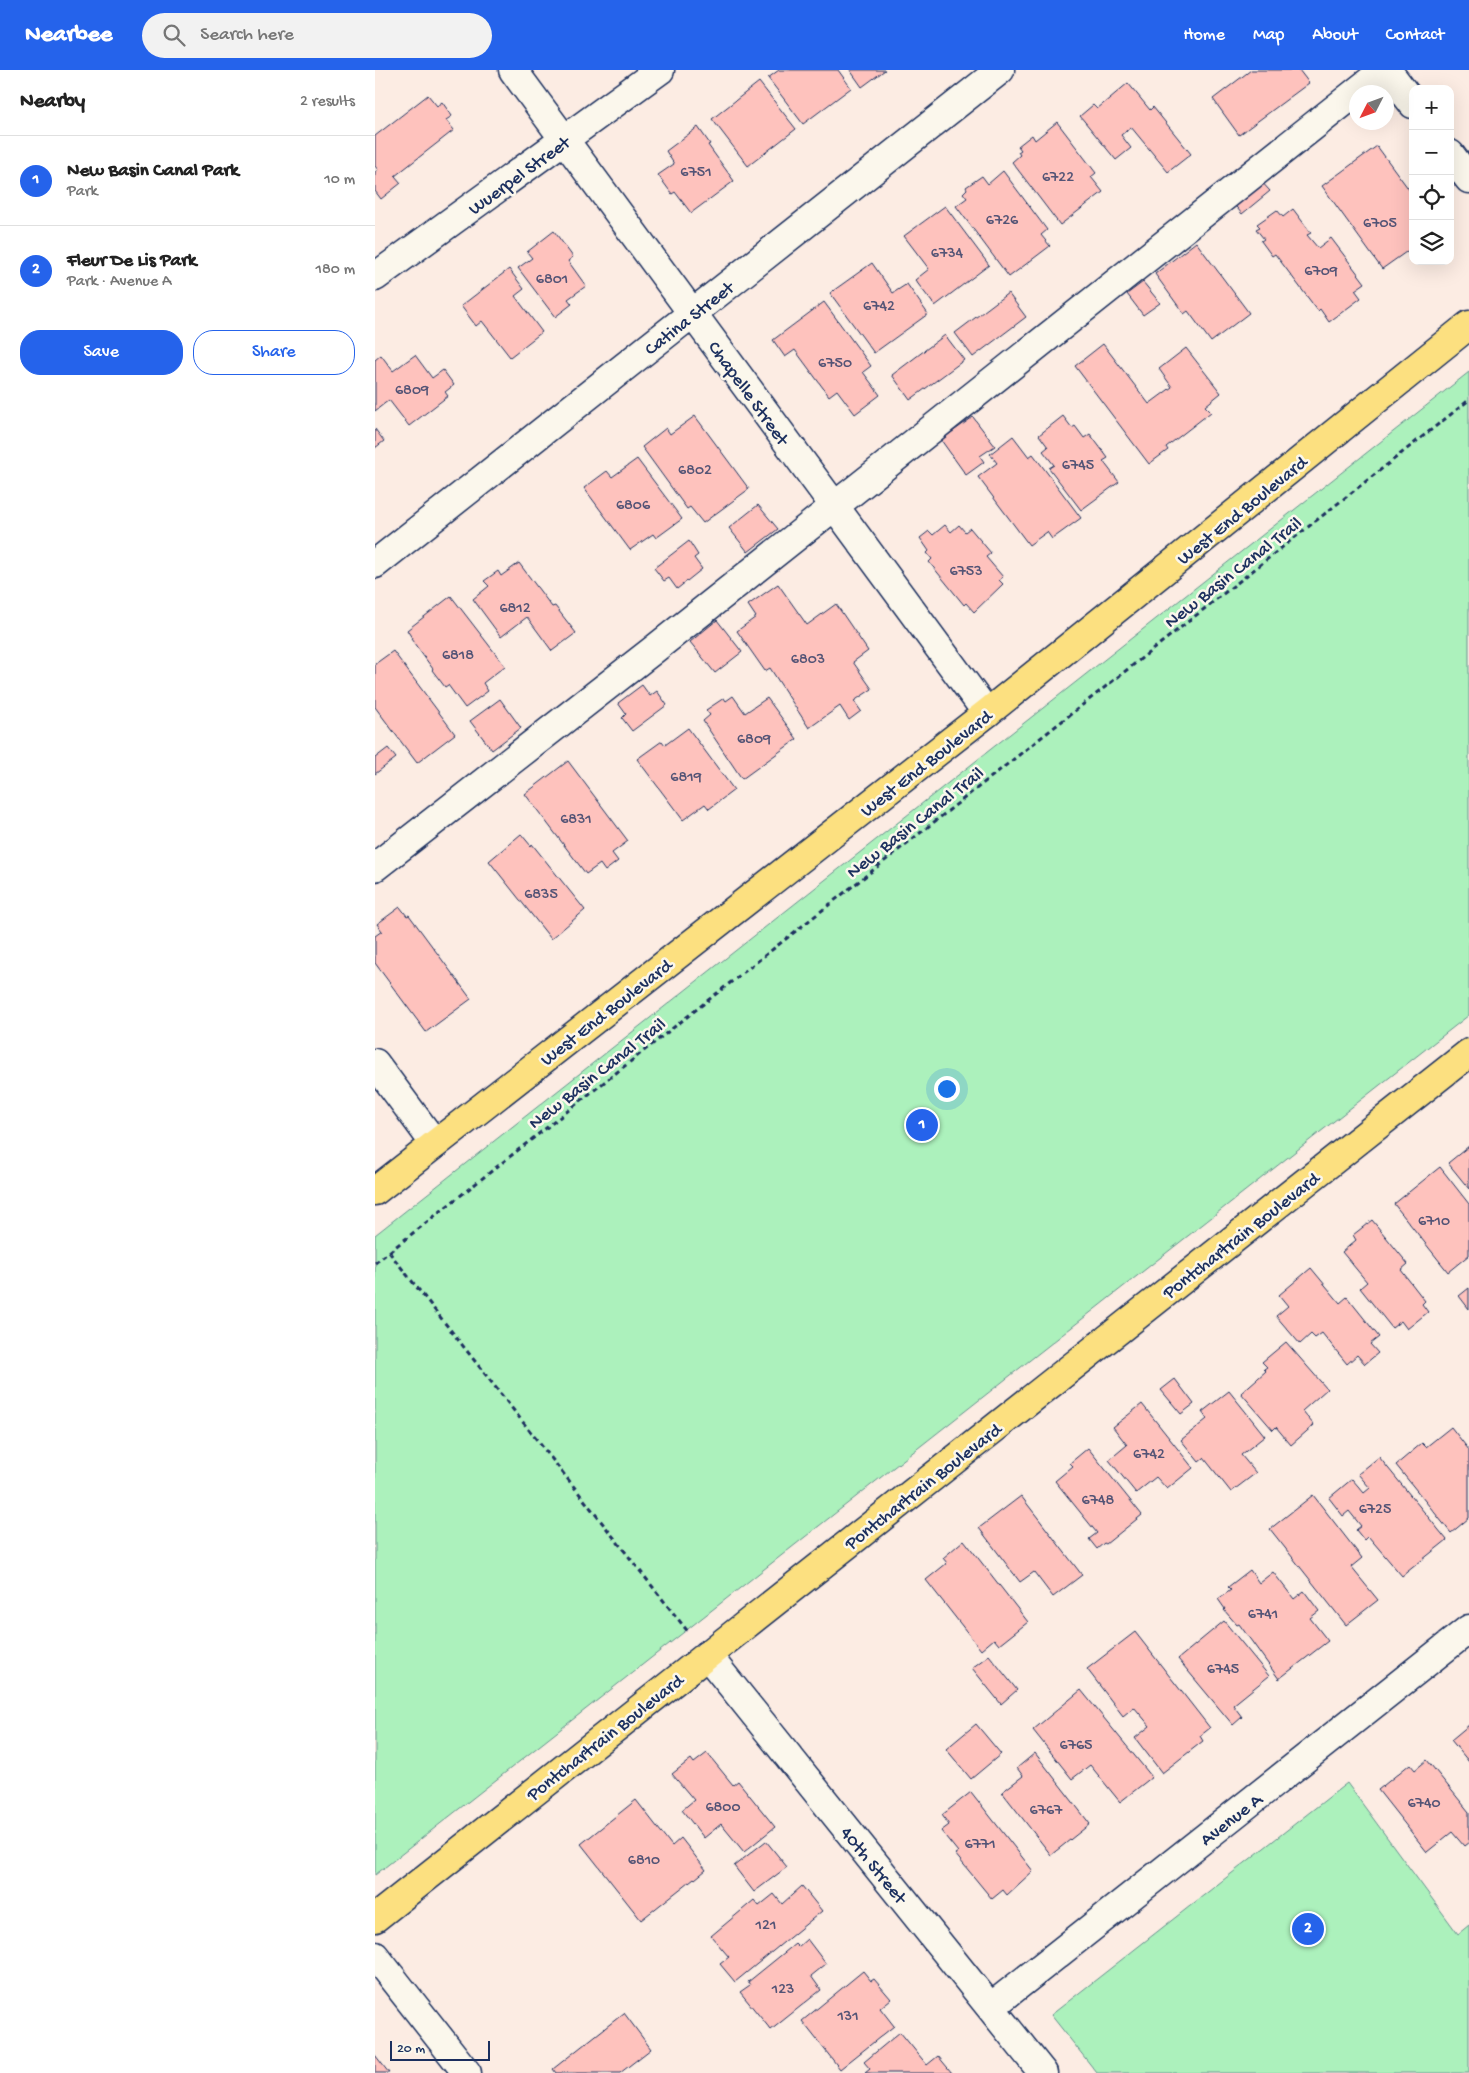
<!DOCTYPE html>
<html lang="en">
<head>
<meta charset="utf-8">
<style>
  body { margin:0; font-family:"Gochi Hand",sans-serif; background:#f2f2f2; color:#222 }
  .controls { position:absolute; right:15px; top:15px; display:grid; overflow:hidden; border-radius:10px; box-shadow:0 5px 20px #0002 }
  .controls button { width:45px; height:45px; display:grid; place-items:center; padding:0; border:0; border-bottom:1px solid #e0e0e0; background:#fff; color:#222; font:25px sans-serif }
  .compass { position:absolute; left:974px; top:15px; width:45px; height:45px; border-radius:50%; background:#fff; box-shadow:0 5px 20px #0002; rotate:228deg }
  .scale { position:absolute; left:15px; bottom:12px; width:100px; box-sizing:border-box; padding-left:5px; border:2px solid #1b2f5e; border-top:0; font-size:14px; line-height:18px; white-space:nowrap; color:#1b2f5e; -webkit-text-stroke:4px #fbf7ec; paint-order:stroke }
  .you { position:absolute; left:571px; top:1018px; width:18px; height:18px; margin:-12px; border:4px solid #fff; border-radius:50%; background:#1a73e8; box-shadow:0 0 0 8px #1a73e833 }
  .badge { display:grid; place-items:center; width:32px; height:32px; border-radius:50%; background:#2563eb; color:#fff; font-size:16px; font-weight:700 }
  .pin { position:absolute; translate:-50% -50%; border:2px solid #fff; box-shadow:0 1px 5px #0006 }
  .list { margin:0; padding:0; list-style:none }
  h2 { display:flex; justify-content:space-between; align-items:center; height:65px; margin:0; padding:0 20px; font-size:21px }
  h2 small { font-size:16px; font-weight:400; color:#767676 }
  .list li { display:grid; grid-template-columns:32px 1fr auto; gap:15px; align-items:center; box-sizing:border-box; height:90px; padding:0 20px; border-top:1px solid #e0e0e0 }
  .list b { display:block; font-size:19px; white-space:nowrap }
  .list p { margin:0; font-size:16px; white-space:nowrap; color:#767676 }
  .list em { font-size:16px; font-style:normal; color:#767676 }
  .actions { display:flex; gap:10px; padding:15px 20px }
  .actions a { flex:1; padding:11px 0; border:1px solid #2563eb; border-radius:20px; text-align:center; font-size:18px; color:#2563eb }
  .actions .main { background:#2563eb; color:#fff }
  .icon { flex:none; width:28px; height:28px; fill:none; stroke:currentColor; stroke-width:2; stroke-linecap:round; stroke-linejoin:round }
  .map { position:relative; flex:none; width:1094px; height:2003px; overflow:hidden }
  header { display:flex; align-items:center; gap:30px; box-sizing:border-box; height:70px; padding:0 25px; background:#2563eb; color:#fff }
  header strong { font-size:24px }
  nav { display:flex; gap:28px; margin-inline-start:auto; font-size:18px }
  .search { width:350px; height:45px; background:#f2f2f2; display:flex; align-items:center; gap:12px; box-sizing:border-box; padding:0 18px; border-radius:28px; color:#767676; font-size:19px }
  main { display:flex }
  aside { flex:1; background:#fff }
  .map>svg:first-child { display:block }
</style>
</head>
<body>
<header>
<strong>Nearbee</strong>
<div class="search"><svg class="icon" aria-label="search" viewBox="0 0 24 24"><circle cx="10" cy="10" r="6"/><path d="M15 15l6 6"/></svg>Search here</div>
<nav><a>Home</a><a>Map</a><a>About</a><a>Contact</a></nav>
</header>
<main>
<aside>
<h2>Nearby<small>2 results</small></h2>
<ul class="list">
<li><span class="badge">1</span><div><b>New Basin Canal Park</b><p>Park</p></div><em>10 m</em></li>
<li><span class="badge">2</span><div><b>Fleur De Lis Park</b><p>Park · Avenue A</p></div><em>180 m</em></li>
</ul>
<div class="actions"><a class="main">Save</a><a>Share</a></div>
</aside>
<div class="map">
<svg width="1094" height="2003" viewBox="0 0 1094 2003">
  <rect width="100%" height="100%" fill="#fcece3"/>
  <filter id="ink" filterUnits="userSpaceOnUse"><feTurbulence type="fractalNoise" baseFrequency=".02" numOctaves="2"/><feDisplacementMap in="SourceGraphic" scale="10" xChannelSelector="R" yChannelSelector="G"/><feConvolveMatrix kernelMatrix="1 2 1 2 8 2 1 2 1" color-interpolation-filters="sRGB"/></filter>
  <g filter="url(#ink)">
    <path fill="#acf1bc" stroke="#64908d" d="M1094,302V945L0,1805V1165Z
      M972,1713L1083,1864L1094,1855V2003H722L676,1945Z"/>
    <path fill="#fec2bd" stroke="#1b2f5e" d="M404,0H463L476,18L428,54L393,8Z
      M475,0H510L487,17Z
      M876,0H924L934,13L864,65L838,29Z
      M384,12L421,59L373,96L337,49Z
      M753,13L775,40L778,37L816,84L793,102L756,57L746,65L756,78L741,90L705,46L718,35L722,39Z
      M53,25L62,36L67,32L77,46L71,50L79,60L20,106L26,113L6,129L0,121V102L3,100L0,96V66Z
      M682,52L721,103L716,107L728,122L685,155L637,92L645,85L643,82L646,80L643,76L657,65L660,70Z
      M323,57L335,74L333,75L359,111L316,143L300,122L297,124L283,105L299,94L291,81Z
      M1002,76L1038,125V177L1007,199L947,116Z
      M628,101L672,160L666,165L675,176L634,207L581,136L592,128L588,123L592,119L591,117L607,106L613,114Z
      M884,109L895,121L867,144L857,132Z
      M570,136L614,195L560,236L540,210L554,199L529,166Z
      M918,139L936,163L932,165L943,178L956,168L990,213L980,220L986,228L954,252L945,239L943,241L900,184L897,186L886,171L889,169L881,159L885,157L882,154L902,140L908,147Z
      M179,161L198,187L193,191L211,216L193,229L197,234L180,247L143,198L157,188L152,182Z
      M821,172L874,243L836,272L813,241L809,244L780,204Z
      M497,193L518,223L532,214L553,244L499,283L455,223Z
      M134,199L149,219L140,226L167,262L135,287L107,251L101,256L86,236Z
      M768,212L785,233L768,245L752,224Z
      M633,223L651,247L598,287L580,263Z
      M449,232L496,296L488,302L505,325L480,344L462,320L454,326L420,280L410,287L398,270Z
      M570,265L589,290L535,330L517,305Z
      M728,274L774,334L797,317L784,299L811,278L846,323L830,336L836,342L791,377L793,380L774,394L700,296Z
      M6,285L18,301L40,285L57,308L68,300L79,315L70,322L73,326L34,356L14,330L0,341V290Z
      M320,346L374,419L328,453L315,437L312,439L267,377L291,358L295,364Z
      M688,346L697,358L700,356L709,368L715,364L733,388L728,391L744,412L706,440L674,398L679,395L668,381L673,377L664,365Z
      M598,347L620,376L605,386L609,392L591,405L566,370Z
      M0,359L9,371L0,378Z
      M638,366L654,387L658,384L706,448L677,469L672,462L654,475L603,407L622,393L615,384Z
      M262,389L307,449L281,468L278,464L255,480L209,418L232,401L237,407Z
      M383,435L403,459L373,482L354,458Z
      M570,455L576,462L584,455L590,462L595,458L616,483L611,487L628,507L624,510L628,514L599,542L591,533L589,535L554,492L557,489L552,483L554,481L545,468L554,461L558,465Z
      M314,471L323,485L319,488L327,499L302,519L294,508L289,511L279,498Z
      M144,493L177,537L180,536L201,563L177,581L152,547L126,567L98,529L114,516L109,511L123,501L126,506Z
      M403,514L432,555L461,534L493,581L478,592L497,619L479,631L486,641L474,650L465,636L434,658L395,598L390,601L362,561L381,547L373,535Z
      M76,526L130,596L108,613L113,621L90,638L73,615L70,617L57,600L58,599L36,569L37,568L32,560Z
      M342,550L367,582L340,603L315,572Z
      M18,581L80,664L42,693L0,637V594Z
      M267,615L275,626L282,621L292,635L257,661L247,648L251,644L243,633Z
      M358,626L370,643L392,628L422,669L367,709L328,651L335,645L331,640L349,628L351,631Z
      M125,629L146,658L117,680L95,651Z
      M313,658L359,720L334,739L330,734L308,750L262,689L287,671L290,675Z
      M13,678L21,688L0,704V688Z
      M193,691L253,771L237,783L243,791L230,801L225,794L211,804L150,724Z
      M146,764L156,776L157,774L210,840L176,869L114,791Z
      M25,837L32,846L34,845L96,929L51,962L0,893V866L7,861L2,854Z
      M1094,1076V1119L1073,1093Z
      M1065,1097L1094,1134V1185L1073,1202L1019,1134Z
      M997,1150L1033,1194L1026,1200L1050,1231L1047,1234L1053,1242L1032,1259L1026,1251L1017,1258L985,1218L992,1212L967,1182L981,1170L978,1165Z
      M936,1198L965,1233L972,1227L1004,1267L995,1274L1003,1283L990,1294L982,1285L972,1294L947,1263L940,1268L936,1264L925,1274L901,1246L913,1236L904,1225Z
      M1094,1218V1239L1084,1226Z
      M911,1272L952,1319L927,1341L939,1355L916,1375L901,1357L898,1360L866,1323L891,1301L889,1299L892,1297L887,1292Z
      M800,1309L819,1334L806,1344L786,1320Z
      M854,1321L890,1366L866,1385L881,1403L856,1422L829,1388L824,1392L806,1370L832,1349L827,1342Z
      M767,1334L818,1398L792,1419L781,1407L761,1423L734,1390L752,1375L738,1357Z
      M1076,1357L1094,1380V1448L1076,1463L1021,1395L1047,1373L1051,1377Z
      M713,1378L767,1445L731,1474L729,1473L722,1479L714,1469L722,1463L680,1411L698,1396L695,1393Z
      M1004,1387L1072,1470L1027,1506L993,1466L989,1470L981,1460L986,1456L974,1441L968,1446L954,1428L977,1409L989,1423L995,1418L983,1404Z
      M938,1425L987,1488L976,1497L1003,1530L971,1555L895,1459Z
      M646,1426L707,1505L678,1527L659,1502L645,1512L604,1458Z
      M589,1470L653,1552L624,1575L619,1569L606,1580L551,1510L572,1493L568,1488Z
      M875,1500L884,1513L898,1502L919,1529L929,1521L944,1541L935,1548L953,1571L904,1609L864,1554L862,1555L849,1540L850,1539L843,1529L856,1520L853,1517Z
      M849,1551L894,1606L858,1635L867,1647L858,1655L803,1589Z
      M760,1562L835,1658L825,1666L828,1671L787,1703L760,1668L775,1656L759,1637L748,1646L712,1599Z
      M614,1585L642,1620L626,1634L597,1598Z
      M706,1620L777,1707L745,1732L715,1695L697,1709L658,1660Z
      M601,1654L626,1684L596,1709L571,1679Z
      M1094,1655V1692L1076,1670Z
      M332,1683L358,1715L363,1711L400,1757L369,1782L346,1754L329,1768L307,1740L319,1730L297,1704L316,1689L319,1693Z
      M660,1683L715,1754L676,1785L627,1722L648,1706L642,1698Z
      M1052,1690L1094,1742V1772L1089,1776L1077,1762L1052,1782L1003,1720L1035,1694L1040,1700Z
      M596,1722L658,1801L632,1825L628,1820L617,1829L580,1784L583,1782L566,1761L574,1755L567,1745Z
      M261,1730L297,1776L306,1768L331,1800L320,1809L319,1808L266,1850L206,1774Z
      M391,1771L412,1797L379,1822L359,1796Z
      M427,1816L447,1841L360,1912L345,1894L354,1887L336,1866L379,1830L384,1836L399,1824L407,1834Z
      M432,1869L451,1894L436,1906L446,1920L396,1960L365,1922L375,1915L373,1912L420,1874L423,1877Z
      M488,1901L496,1911L499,1909L516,1929L505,1938L519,1956L465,1999L427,1951Z
      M249,1943L276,1979L245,2003H181L178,1999Z
      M525,1962L552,1995L563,1986L577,2003H490L495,1999L489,1992Z
      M0,1985L14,2003H0Z"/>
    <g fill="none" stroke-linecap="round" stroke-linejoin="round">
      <defs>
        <path id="minor" d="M138,0L612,643
          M1012,0L1038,34
          M1075,84L1094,109
          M0,207L285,0
          M0,494L625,0
          M0,797L277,581L1009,0
          M0,993L60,1074
          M332,1585L668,2003
          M0,1886L92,2003
          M616,1937L1094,1559"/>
        <path id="major" d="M0,1121L612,643L1094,255
          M0,1848L1094,983"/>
      </defs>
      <use href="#minor" stroke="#1b2f5e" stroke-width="31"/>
      <use href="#major" stroke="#1b2f5e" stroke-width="31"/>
      <path stroke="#1b2f5e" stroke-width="3" stroke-dasharray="5 4" stroke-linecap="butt" d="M14,1182L314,1563
        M0,1193L1094,330"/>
      <use href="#minor" stroke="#fbf7ec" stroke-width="28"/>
      <use href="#major" stroke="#fce080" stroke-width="28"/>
    </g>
  </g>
  <g text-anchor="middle" stroke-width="5" stroke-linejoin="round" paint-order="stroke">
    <g font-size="16" fill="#545476">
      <text x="321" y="106">6751</text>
      <text x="683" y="111">6722</text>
      <text x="627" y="154">6726</text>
      <text x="1005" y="157">6705</text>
      <text x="572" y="187">6734</text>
      <text x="946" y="205">6709</text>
      <text x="177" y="213">6801</text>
      <text x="504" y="240">6742</text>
      <text x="460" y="297">6750</text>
      <text x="37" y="324">6809</text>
      <text x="703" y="399">6745</text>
      <text x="320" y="404">6802</text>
      <text x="258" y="439">6806</text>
      <text x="591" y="505">6753</text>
      <text x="140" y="542">6812</text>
      <text x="83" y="589">6818</text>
      <text x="433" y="593">6803</text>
      <text x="379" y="673">6809</text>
      <text x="311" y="711">6819</text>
      <text x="201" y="753">6831</text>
      <text x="166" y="828">6835</text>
      <text x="1059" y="1155">6710</text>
      <text x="774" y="1388">6742</text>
      <text x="723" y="1434">6748</text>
      <text x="1000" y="1443">6725</text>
      <text x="888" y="1548">6741</text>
      <text x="848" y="1603">6745</text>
      <text x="701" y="1679">6765</text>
      <text x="1049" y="1737">6740</text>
      <text x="348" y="1741">6800</text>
      <text x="671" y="1744">6767</text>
      <text x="605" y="1778">6771</text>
      <text x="269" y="1794">6810</text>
      <text x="391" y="1859">121</text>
      <text x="408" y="1923">123</text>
      <text x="473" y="1950">131</text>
    </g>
    <g font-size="19" fill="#1b2f5e" stroke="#fbf7ec">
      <text transform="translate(143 104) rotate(-36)" y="7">Wuerpel Street</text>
      <text transform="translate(313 247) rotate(-38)" y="7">Catina Street</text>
      <text transform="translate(375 322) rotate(54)" y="7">Chapelle Street</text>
      <text transform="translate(866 439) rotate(-39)" y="7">West End Boulevard</text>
      <text transform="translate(857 501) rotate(-38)" y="7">New Basin Canal Trail</text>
      <text transform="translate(550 692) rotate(-38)" y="7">West End Boulevard</text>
      <text transform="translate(539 751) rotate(-38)" y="7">New Basin Canal Trail</text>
      <text transform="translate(230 941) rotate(-38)" y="7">West End Boulevard</text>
      <text transform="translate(221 1002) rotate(-38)" y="7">New Basin Canal Trail</text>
      <text transform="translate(865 1164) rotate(-38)" y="7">Pontchartrain Boulevard</text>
      <text transform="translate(547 1415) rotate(-38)" y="7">Pontchartrain Boulevard</text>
      <text transform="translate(229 1666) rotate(-38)" y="7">Pontchartrain Boulevard</text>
      <text transform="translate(855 1748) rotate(-38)" y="7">Avenue A</text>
      <text transform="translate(500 1794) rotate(51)" y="7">40th Street</text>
    </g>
  </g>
</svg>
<div class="controls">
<button>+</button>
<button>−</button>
<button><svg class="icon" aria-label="locate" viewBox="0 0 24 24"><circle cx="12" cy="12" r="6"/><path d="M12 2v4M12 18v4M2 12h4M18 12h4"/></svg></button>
<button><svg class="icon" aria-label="layers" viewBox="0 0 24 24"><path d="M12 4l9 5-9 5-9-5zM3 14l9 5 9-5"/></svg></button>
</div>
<svg class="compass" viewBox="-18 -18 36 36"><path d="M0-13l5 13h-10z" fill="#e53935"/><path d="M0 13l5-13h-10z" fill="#767676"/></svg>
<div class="scale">20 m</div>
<div class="you"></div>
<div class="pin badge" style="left:547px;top:1055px">1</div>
<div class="pin badge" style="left:933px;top:1859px">2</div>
</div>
</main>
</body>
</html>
